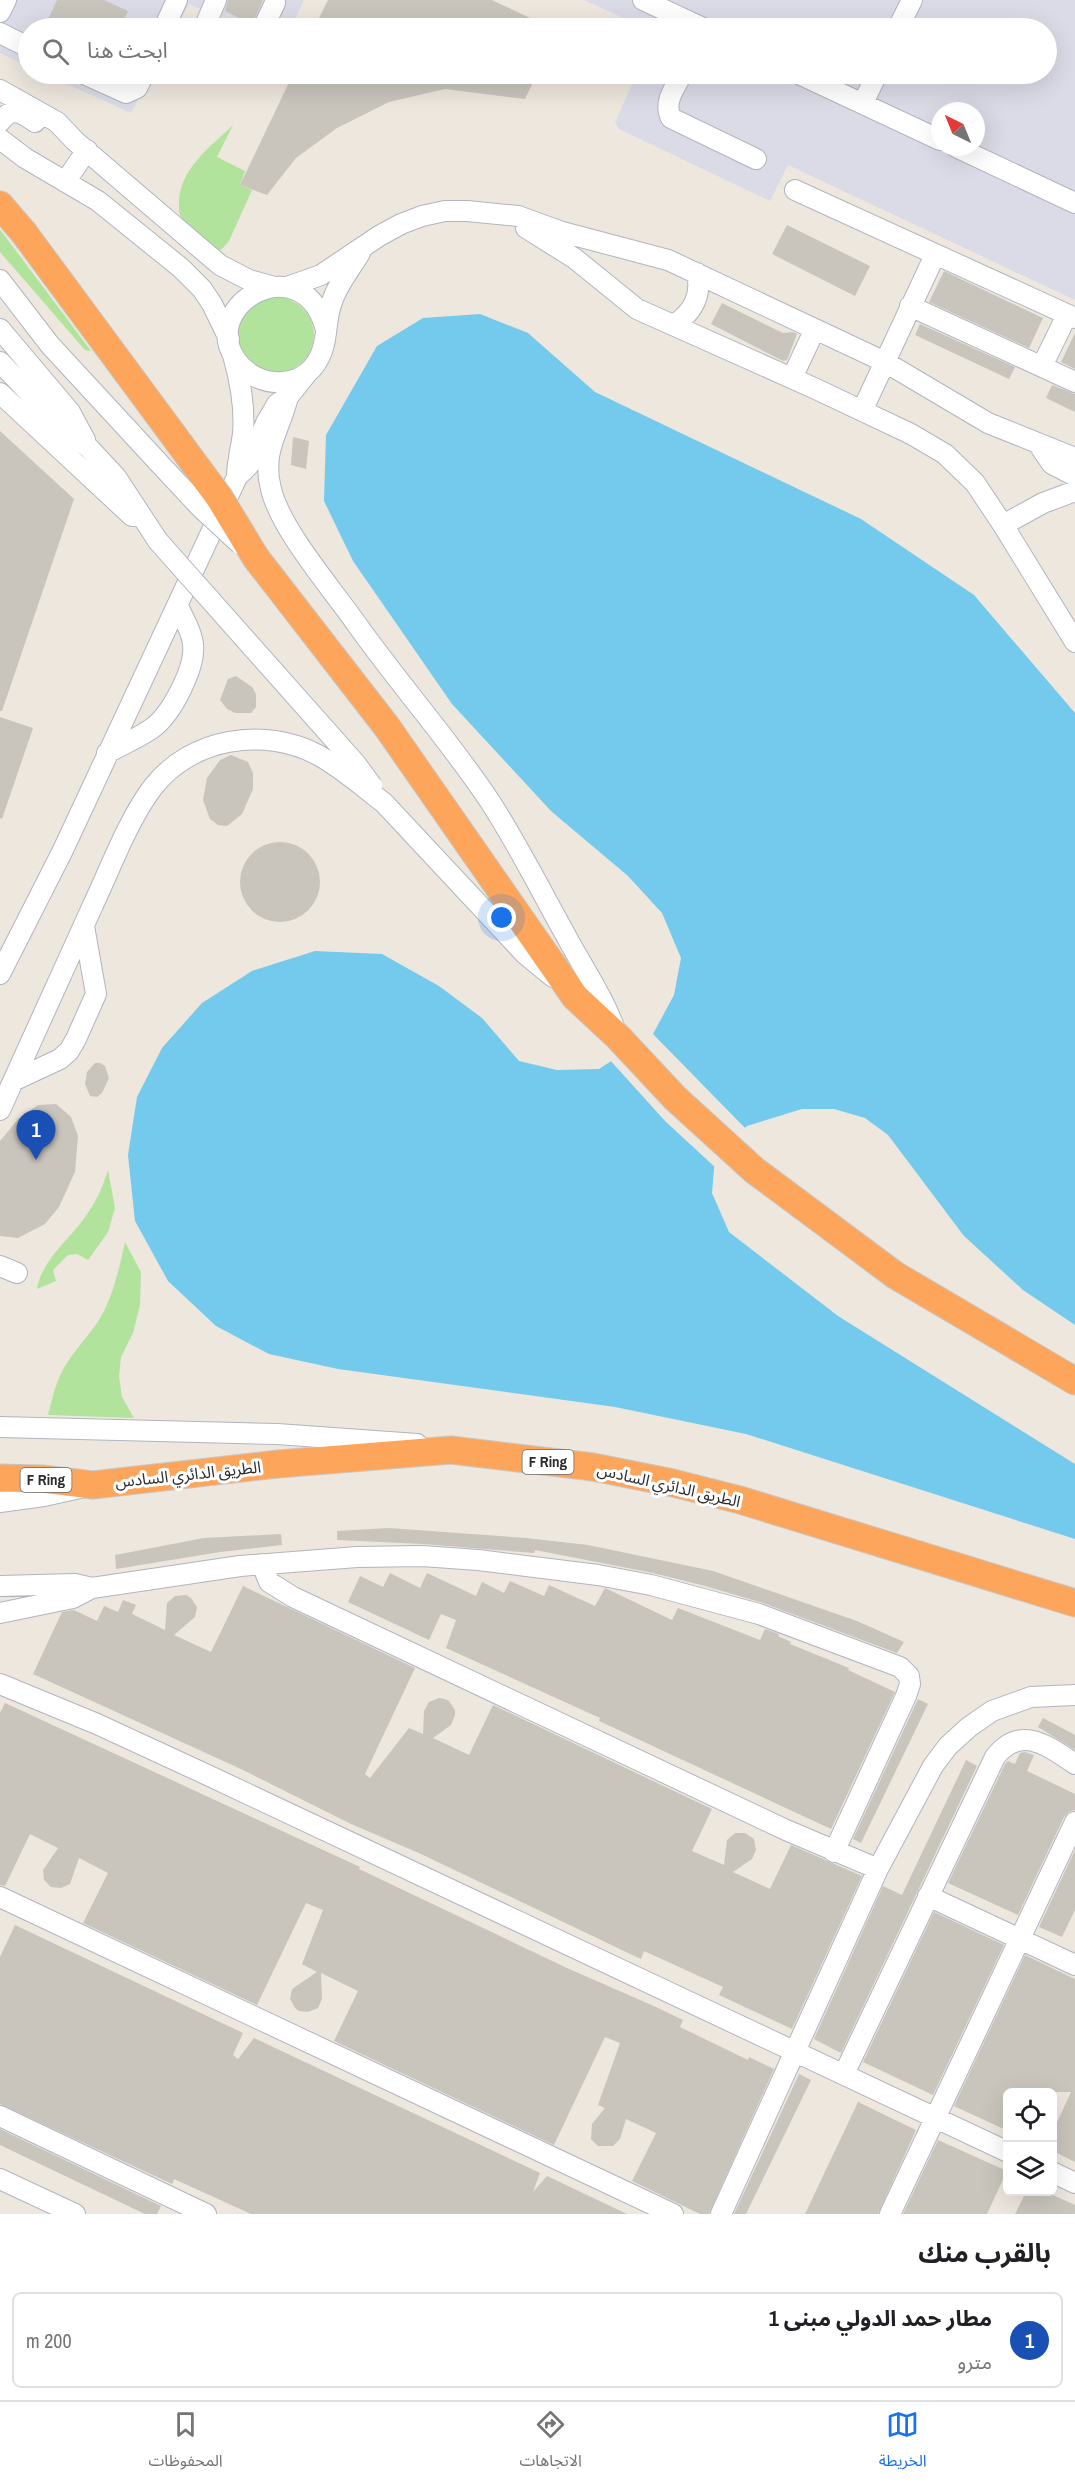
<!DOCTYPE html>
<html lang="ar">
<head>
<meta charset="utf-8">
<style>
  body { margin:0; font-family:"Archivo Narrow","Noto Sans Arabic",sans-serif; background:#f6f6f6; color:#202124; direction:rtl }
  .controls { position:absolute; right:18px; bottom:18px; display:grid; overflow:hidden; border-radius:9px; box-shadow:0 6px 24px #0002 }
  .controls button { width:54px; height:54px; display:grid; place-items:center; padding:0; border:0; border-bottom:2px solid #e0e0e0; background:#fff; color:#202124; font:30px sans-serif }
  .compass { position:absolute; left:931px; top:102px; width:54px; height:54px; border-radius:50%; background:#fff; box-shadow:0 6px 24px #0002; rotate:317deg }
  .you { position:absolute; left:502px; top:918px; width:21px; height:21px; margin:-15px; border:4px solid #fff; border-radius:50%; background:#1a73e8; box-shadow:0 0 0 9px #1a73e833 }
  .badge { display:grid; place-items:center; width:39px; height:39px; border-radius:50%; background:#1a73e8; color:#fff; font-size:20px; font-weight:700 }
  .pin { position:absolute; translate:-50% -50px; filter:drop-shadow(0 2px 3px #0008) }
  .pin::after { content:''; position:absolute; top:32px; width:21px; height:18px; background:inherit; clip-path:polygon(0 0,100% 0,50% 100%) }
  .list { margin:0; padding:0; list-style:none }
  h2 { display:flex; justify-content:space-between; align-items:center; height:78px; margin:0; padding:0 24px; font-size:26px }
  h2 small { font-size:20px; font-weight:400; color:#757577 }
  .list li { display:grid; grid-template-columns:39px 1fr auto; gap:18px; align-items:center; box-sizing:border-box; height:96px; margin:0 12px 12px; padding:0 12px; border:2px solid #e0e0e0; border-radius:9px }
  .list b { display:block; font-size:22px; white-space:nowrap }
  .list p { margin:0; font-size:20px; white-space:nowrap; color:#757577 }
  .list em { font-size:20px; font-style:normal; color:#757577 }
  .icon { flex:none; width:33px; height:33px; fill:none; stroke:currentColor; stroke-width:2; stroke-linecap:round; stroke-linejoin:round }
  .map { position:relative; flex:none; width:1075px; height:2214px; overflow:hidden; direction:ltr }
  .search { position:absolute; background:#fff; box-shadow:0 6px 24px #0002; left:18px; right:18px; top:18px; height:66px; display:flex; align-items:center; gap:15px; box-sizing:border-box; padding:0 21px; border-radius:33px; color:#757577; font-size:22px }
  .sheet { height:186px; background:#fff }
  nav { display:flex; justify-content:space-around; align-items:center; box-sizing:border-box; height:84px; border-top:2px solid #e0e0e0; background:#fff; font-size:16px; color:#757577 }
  nav a { display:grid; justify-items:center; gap:3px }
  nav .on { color:#1a73e8 }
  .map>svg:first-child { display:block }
</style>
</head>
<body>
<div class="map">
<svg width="1075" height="2214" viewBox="0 0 1075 2214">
  <rect width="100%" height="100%" fill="#ede7de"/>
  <path fill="#dadbe6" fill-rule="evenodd" d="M0,0H304L291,28H247L189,4L176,28H28V66L0,53Z
    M584,0H1075V300L788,165L770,201L619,129L615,122L637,74H1046V28H645ZM940,111H976V147H940Z
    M45,74H152L131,113Z"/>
  <path fill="#b2e39c" d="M233,125L217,157L245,171L240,185L252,190L229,241L223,248L216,252C207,245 195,238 187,229C182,224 179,214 179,207C177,171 209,148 233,125Z
    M0,230L2,232L91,351L85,350L0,252Z
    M238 335a38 38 0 1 1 76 0a38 38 0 1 1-76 0Z
    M108,1170L115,1208L108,1232L88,1260L77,1254L68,1255L53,1270L56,1281L37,1289C41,1262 68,1240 83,1220C95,1204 102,1189 108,1170Z
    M125,1242L141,1272L140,1305L133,1333L121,1357L119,1376L122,1397L134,1418L48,1415C53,1397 56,1379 67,1363C79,1344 95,1330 105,1309C115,1288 120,1265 125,1242Z"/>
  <path fill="#73caed" d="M480,314L528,333L595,392L861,519L974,595L1075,713V1325L1023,1290L964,1236L888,1135L865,1118L834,1109H802L747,1126L715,1156L712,1193L729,1232L838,1316L1075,1464V1539L746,1434L615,1407L338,1369L269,1354L216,1326L168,1281L135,1221L128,1155L137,1097L162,1048L202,1003L252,971L315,951L382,954L439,986L482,1018L519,1061L557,1070L599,1069L653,1034L674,995L681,958L662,913L628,876L551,811L452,704L353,561L324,501L326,435L377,346L423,318Z"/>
  <path fill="#ede7de" d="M651,1032L747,1130L718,1157L717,1169L665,1121L609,1059Z"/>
  <path fill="#c9c5bd" d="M57,0H104L128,11L120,28H44Z
    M228,0H263L252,24L225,11Z
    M328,0H492L551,28H314Z
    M293,74H537L525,99L445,89L389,102L337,128L296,158L267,195L240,185Z
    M787,225L870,266L855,296L772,254Z
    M944,271L1043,318L1029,348L929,302Z
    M722,303L783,333L793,332L797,334L787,360L783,361L711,324Z
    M920,324L1015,367L1009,379L915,335Z
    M1075,333V369L1061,362Z
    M1052,385L1075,394V412L1046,398Z
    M0,431L74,499L2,711H0Z
    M293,437L309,441L306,469L291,465Z
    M236,676L252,687L256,694V707L251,713H235L227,709L220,700L228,679Z
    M0,717L33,728L2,819L0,818Z
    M231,755L248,762L253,773V789L242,814L227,826L218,825L210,819L203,800L207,778L220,760Z
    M240 882a40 40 0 1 1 80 0a40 40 0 1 1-80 0Z
    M95,1063H100L105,1066L109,1078L102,1093L97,1097L90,1096L85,1084L87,1072Z
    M56,1104L71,1117L78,1136L75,1172L59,1207L45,1224L18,1238L0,1236V1141L19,1118L38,1105Z
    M389,1528L526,1538L588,1545L713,1571L857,1621L904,1642L897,1653L763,1603L705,1586L653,1573L535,1550L534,1553L423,1544L337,1540V1531Z
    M281,1534L282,1545L220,1552L116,1569L115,1555L204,1538Z
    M390,1573L420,1588L427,1573L476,1596L482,1582L504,1593L510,1581L544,1596L549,1585L595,1606L605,1588L672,1620L678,1608L760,1640L765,1629L779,1634L778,1636L791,1642L790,1644L849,1668L848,1670L895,1692L831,1829L599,1721L600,1718L446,1648L456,1620L441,1614L429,1640L348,1602L360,1576L383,1587Z
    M243,1586L415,1668L365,1774L370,1778L409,1728L423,1734L424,1711L429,1702L439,1698L445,1699L449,1701L455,1710V1715L451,1725L433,1738L469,1755L493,1705L712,1809L692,1851L724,1865L727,1840L735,1833H745L754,1839L756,1850L752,1859L733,1872L770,1889L791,1845L862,1876L792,2029L719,1995L723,1987L644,1951L641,1959L626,1952L421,1854L351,1824L243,1770L33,1674L62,1612L74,1610L97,1621L104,1606L118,1612L123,1600L136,1605L132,1614L165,1630L167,1603L175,1596L186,1595L191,1598L197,1607L195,1617L174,1635L211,1652Z
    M918,1699L928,1704L861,1843L853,1839Z
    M5,1703L360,1867L359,1869L567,1968L656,2007L683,2020L680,2027L748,2060L749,2057L774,2069L709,2214H700L632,2181L656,2133L626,2119L620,2139L613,2146H598L591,2139L592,2124L605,2108L598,2105L620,2043L605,2037L554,2145L334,2041L358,1991L321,1973L322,1999L318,2008L308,2012L299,2011L295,2008L290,1999L292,1989L317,1972L302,1964L323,1910L306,1903L257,2005L83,1923L108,1873L79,1858L70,1884L61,1888L51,1887L44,1880L43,1870L58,1848L30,1834L5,1886L0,1885V1713Z
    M1043,1718L1075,1735V1750L1038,1727Z
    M1025,1752L1034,1755L1027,1771L1075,1794V1810L1069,1812L1064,1817L1018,1915L948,1883L1005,1764L1008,1761L1015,1764L1020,1753Z
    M966,1760L977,1766L841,2053L814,2039L883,1886L902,1895Z
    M1075,1850V1910L1062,1937L1039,1927Z
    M934,1912L1004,1945L933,2095L863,2062Z
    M15,1925L243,2033L233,2055L238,2059L254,2038L540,2173L533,2192L547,2176L627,2214H251L174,2179L172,2184L0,2104V1957Z
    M1025,1955L1075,1979V2162L1053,2151V2131L1071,2092H1008V2131L954,2106Z
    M799,2074L811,2080L746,2214H734Z
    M858,2102L916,2130L878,2214H805Z
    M0,2129L161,2206L157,2214H145L0,2145Z
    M938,2140L1007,2171L987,2214H903Z
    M1026,2192H1046L1075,2205V2214H1015Z"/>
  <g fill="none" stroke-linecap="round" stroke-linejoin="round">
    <defs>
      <path id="minor" d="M643,0L703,28
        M0,12L6,0
        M164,28L177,0
        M204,28L216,0
        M263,28L275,3
        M898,28L912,0
        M0,33L28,47
        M84,74L126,93L137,88L144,74
        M682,74C675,88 663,102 671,118L756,159
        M799,74L940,140
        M0,90L57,122L75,141L220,265L249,280L271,286
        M863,103L877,74
        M0,122C12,106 21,112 35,122
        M0,139L25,158L98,201L181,268L202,289L212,304L229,339
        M956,147L1075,203
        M65,182L87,150
        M795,190L1075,318
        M526,228L574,258L637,309L816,389L911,434L945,454L975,483L1003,525L1075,642
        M0,280L50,345L158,462
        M287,287L321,275L379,236L401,224L422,216L445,211H467L518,216L562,232L668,260L885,362L988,423L1075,458
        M910,306L1075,382
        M674,325C693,312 702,296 697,273
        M0,329L70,412L85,440
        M326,330C304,244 197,304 236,360C255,388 302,392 319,358C328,342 325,322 331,305C336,286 350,270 360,253
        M234,359C241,384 245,408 243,434C241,449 237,462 237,477
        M0,362L58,423L89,448L116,477L158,541
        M1042,366L1067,315
        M792,378L815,329
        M0,393L132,516
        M288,397C280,430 261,451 271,489C280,529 333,590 358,626C400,685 449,740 489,800C517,843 540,889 565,934C583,968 605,999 617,1035
        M862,411L935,255
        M1041,448L1052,464L1075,476
        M1003,525L1043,503L1075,491
        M107,753C122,745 138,738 151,729C171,716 196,667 193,644C192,631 183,618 178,606
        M384,803L525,954L553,977
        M0,974L63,850L237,477L249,465L266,423L277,404L288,397L308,372
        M13,1081L60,1059L69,1051L76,1039L96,994L84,926
        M0,1110L93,905
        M0,1266L17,1273
        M0,1427L277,1434L417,1444
        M0,1502L44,1496L80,1488
        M262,1564L269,1582L293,1597L786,1830L878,1869
        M0,1586L75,1584L92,1588
        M0,1613L73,1598L92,1588L240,1566L357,1557L422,1556L478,1560L598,1575L651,1585L759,1614L900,1667L909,1676L910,1684L906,1696L834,1852
        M0,1684L97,1724L201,1772L1008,2152
        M928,1896L1075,1965
        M0,1897L673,2214
        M844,2074L995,1757C1021,1724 1048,1746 1075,1764
        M0,2116L206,2214
        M1052,2172L1075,2183
        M0,2179L75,2214
        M721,2214L878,1869L933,1766L948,1746L969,1727L992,1711L1031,1697L1075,1695
        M890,2214L1075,1822"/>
      <path id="highway" d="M0,205L24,233
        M256,558L387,727L575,997L618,1037L675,1098L754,1170L895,1275L1075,1381
        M0,1478L42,1479L93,1485L278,1464L451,1450L593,1467L673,1483L740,1500L1075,1603"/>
    </defs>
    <use href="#minor" stroke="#b2b4bf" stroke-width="22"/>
    <use href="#highway" stroke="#c8c8c8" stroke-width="29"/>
    <use href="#minor" stroke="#fff" stroke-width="20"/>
    <use href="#highway" stroke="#fca55b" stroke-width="27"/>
    <defs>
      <path id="minor-bridge" d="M158,462L201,508L240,544
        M158,541L356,764L372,786
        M93,905C111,867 128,820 153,787C191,738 264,726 318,755C342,768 363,787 384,803"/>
      <path id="highway-bridge" d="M24,233L219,497L256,558"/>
    </defs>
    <use href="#minor-bridge" stroke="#b2b4bf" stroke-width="22" stroke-linecap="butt"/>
    <use href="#highway-bridge" stroke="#c8c8c8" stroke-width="29" stroke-linecap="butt"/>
    <use href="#minor-bridge" stroke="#fff" stroke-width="20"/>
    <use href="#highway-bridge" stroke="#fca55b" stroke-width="27"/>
  </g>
  <g text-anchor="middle" stroke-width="6" stroke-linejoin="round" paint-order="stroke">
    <g fill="#fff" stroke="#6b6b6b" stroke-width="1.5">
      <rect x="522.5" y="1450" width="51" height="24" rx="4.5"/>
      <rect x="20.5" y="1468" width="51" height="24" rx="4.5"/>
    </g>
    <g font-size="15" font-weight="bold" fill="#2c2c2c">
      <text x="548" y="1467">F Ring</text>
      <text x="46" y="1485">F Ring</text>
    </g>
    <g font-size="16" fill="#2c2c2c" stroke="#fff">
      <text transform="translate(188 1474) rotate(-6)" y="6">الطريق الدائري السادس</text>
      <text transform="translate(669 1485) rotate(13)" y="6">الطريق الدائري السادس</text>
    </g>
  </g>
</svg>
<div class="controls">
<button><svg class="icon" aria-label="locate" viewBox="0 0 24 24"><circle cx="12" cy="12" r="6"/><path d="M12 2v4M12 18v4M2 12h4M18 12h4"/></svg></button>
<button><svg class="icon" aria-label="layers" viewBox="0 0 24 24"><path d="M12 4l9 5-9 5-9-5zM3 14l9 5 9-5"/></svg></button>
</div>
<svg class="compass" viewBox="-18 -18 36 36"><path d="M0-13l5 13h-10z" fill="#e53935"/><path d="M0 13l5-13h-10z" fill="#757577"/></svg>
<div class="you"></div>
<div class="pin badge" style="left:36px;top:1160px;background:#1a4fb4">1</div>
<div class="search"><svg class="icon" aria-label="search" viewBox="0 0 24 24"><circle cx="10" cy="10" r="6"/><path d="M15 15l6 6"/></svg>ابحث هنا</div>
</div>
<section class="sheet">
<h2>بالقرب منك<small></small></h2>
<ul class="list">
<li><span class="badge" style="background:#1a4fb4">1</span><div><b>مطار حمد الدولي مبنى 1</b><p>مترو</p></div><em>200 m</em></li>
</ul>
</section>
<nav>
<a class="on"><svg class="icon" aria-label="map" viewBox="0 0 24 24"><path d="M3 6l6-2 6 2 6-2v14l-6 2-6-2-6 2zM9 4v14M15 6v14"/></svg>الخريطة</a>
<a><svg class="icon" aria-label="directions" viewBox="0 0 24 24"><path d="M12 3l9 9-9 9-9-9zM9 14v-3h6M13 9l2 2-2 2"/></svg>الاتجاهات</a>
<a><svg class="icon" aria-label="saved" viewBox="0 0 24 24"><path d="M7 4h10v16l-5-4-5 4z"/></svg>المحفوظات</a>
</nav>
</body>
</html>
